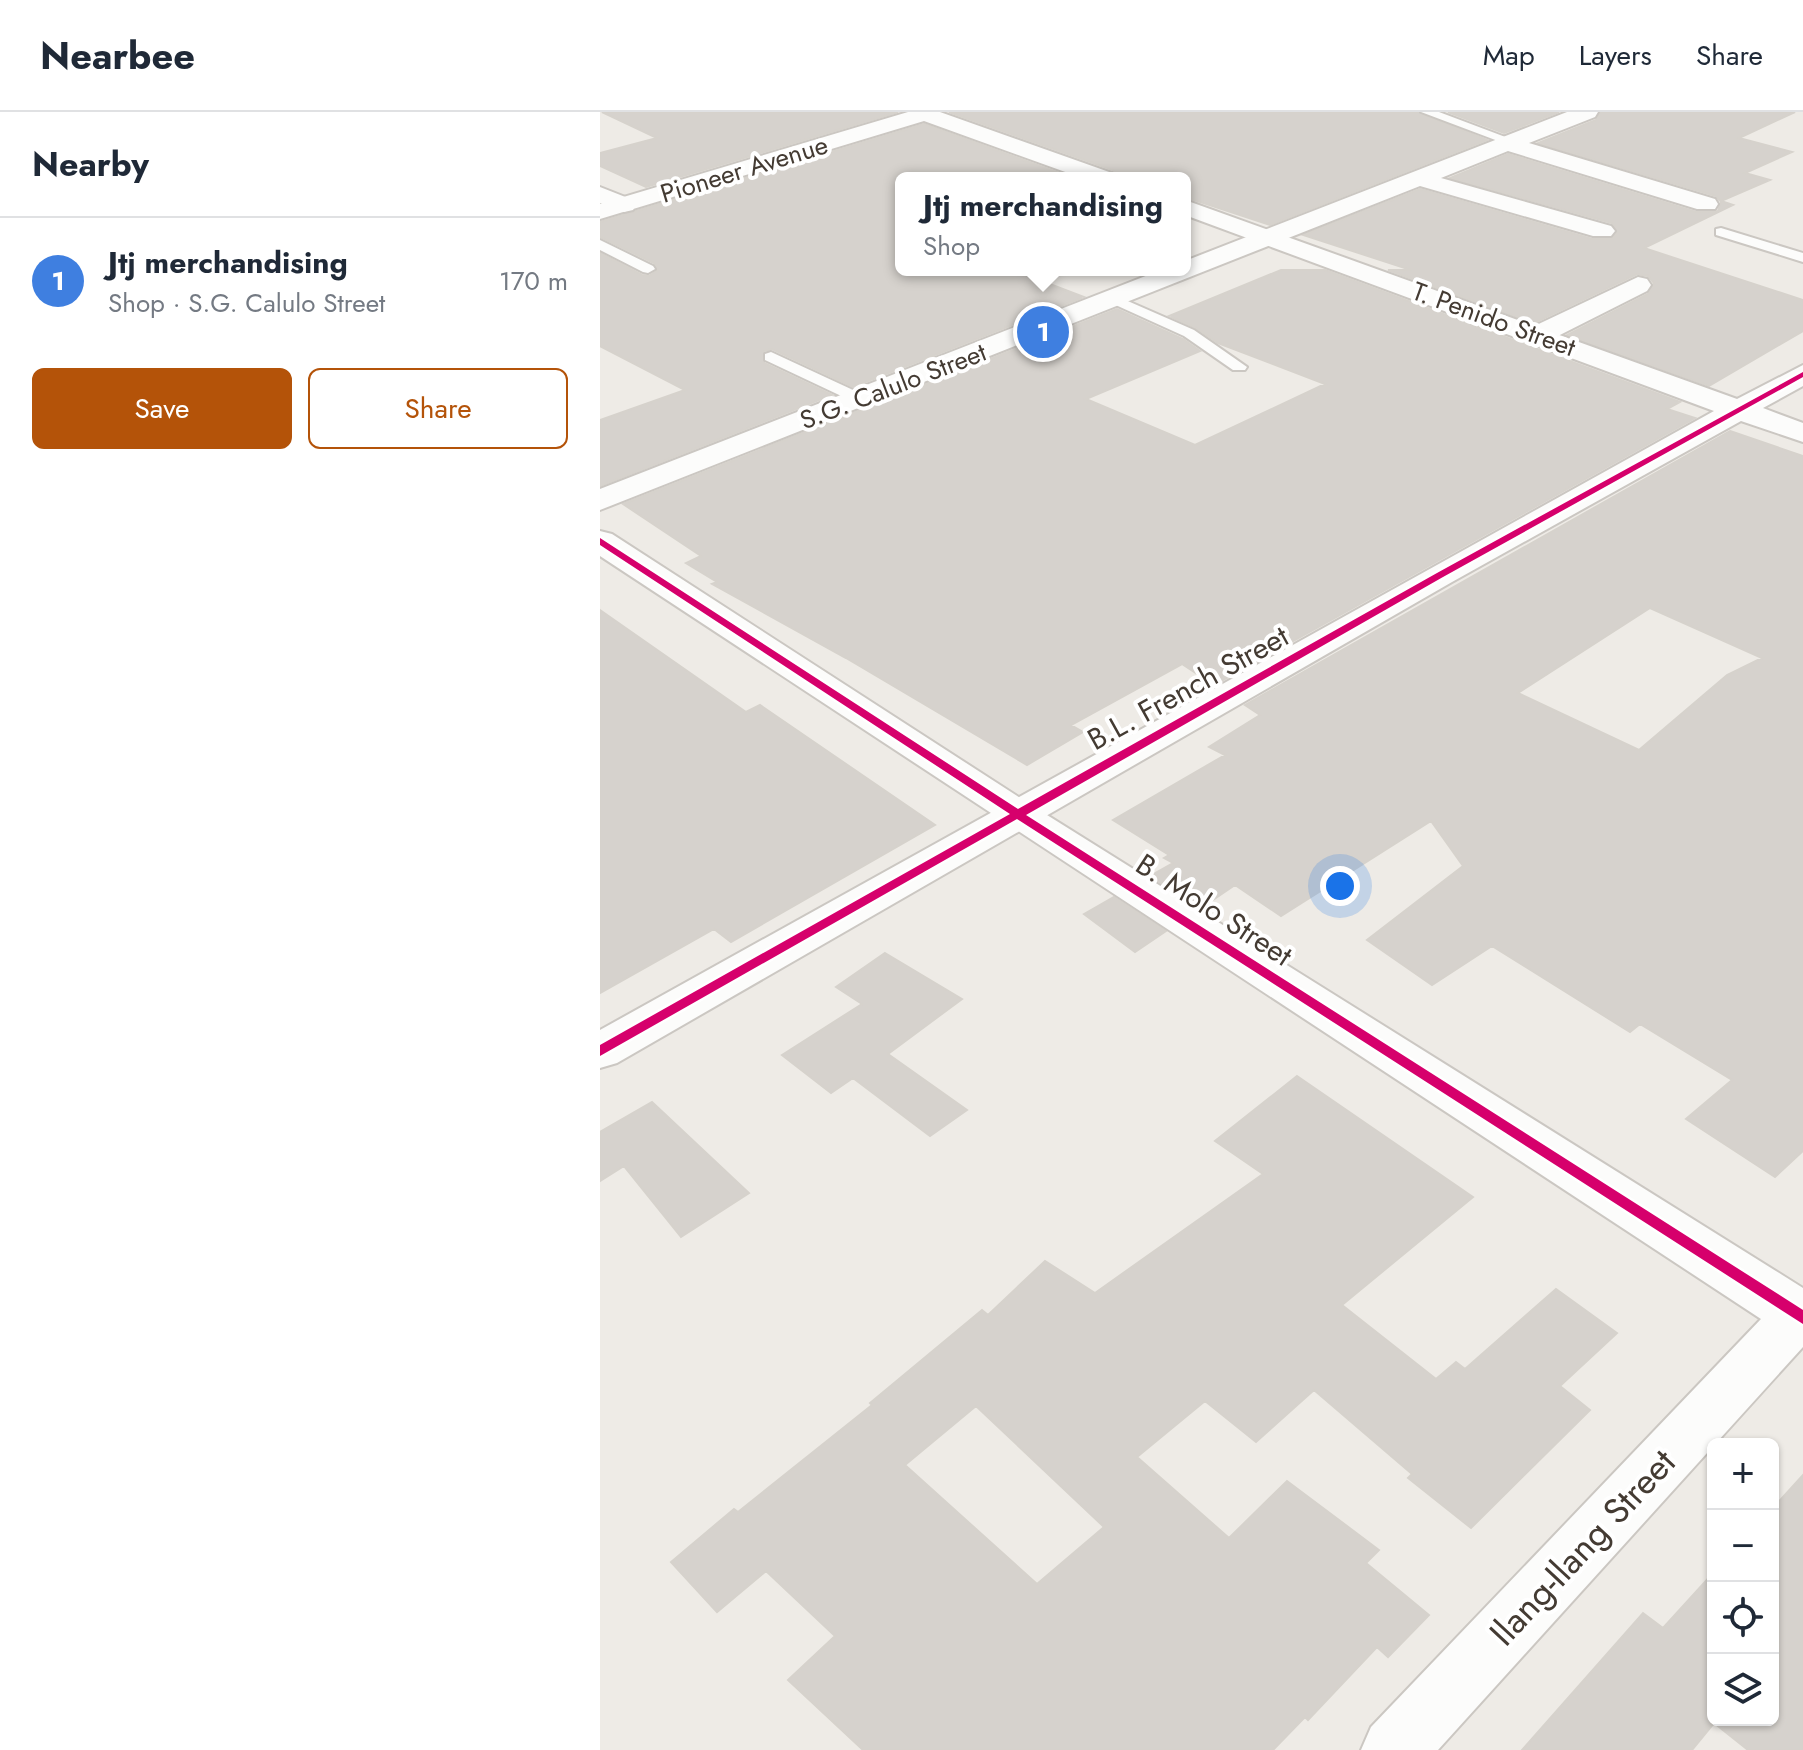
<!DOCTYPE html>
<html lang="en">
<head>
<meta charset="utf-8">
<style>
  body { margin:0; font-family:Jost,sans-serif; background:#f6f6f7; color:#1f2937 }
  .controls { position:absolute; right:24px; bottom:24px; display:grid; overflow:hidden; border-radius:12px; box-shadow:0 2px 6px #0004 }
  .controls button { width:72px; height:72px; display:grid; place-items:center; padding:0; border:0; border-bottom:2px solid #e0e1e3; background:#fff; color:#1f2937; font:40px sans-serif }
  .you { position:absolute; left:740px; top:774px; width:28px; height:28px; margin:-20px; border:6px solid #fff; border-radius:50%; background:#1a73e8; box-shadow:0 0 0 12px #1a73e833 }
  .badge { display:grid; place-items:center; width:52px; height:52px; border-radius:50%; background:#b45309; color:#fff; font-size:26px; font-weight:700 }
  .pin { position:absolute; translate:-50% -50%; border:4px solid #fff; box-shadow:0 2px 8px #0006 }
  .popup { position:absolute; left:295px; top:60px; width:296px; height:104px; box-sizing:border-box; display:grid; place-content:center; border-radius:12px; background:#fff; filter:drop-shadow(0 2px 6px #0005); font-size:26px; white-space:nowrap; color:#747a83 }
  .popup b { font-size:30px; color:#1f2937 }
  .popup::after { content:''; position:absolute; left:50%; top:100%; margin-left:-16px; border:16px solid transparent; border-top-color:#fff }
  .list { margin:0; padding:0; list-style:none }
  h2 { display:flex; justify-content:space-between; align-items:center; height:104px; margin:0; padding:0 32px; font-size:34px }
  h2 small { font-size:26px; font-weight:400; color:#747a83 }
  .list li { display:grid; grid-template-columns:52px 1fr auto; gap:24px; align-items:center; box-sizing:border-box; height:128px; padding:0 32px; border-top:2px solid #e0e1e3 }
  .list b { display:block; font-size:30px; white-space:nowrap }
  .list p { margin:0; font-size:26px; white-space:nowrap; color:#747a83 }
  .list em { font-size:26px; font-style:normal; color:#747a83 }
  .actions { display:flex; gap:16px; padding:24px 32px }
  .actions a { flex:1; padding:18px 0; border:2px solid #b45309; border-radius:12px; text-align:center; font-size:28px; color:#b45309 }
  .actions .main { background:#b45309; color:#fff }
  .icon { flex:none; width:44px; height:44px; fill:none; stroke:currentColor; stroke-width:2; stroke-linecap:round; stroke-linejoin:round }
  .map { position:relative; flex:none; width:1203px; height:1638px; overflow:hidden }
  header { display:flex; align-items:center; gap:48px; box-sizing:border-box; height:112px; padding:0 40px; background:#fff; border-bottom:2px solid #e0e1e3 }
  header strong { font-size:38px }
  nav { display:flex; gap:44px; margin-inline-start:auto; font-size:28px }
  main { display:flex }
  aside { flex:1; background:#fff }
  .map>svg:first-child { display:block }
</style>
</head>
<body>
<header>
<strong>Nearbee</strong>
<nav><a>Map</a><a>Layers</a><a>Share</a></nav>
</header>
<main>
<aside>
<h2>Nearby<small></small></h2>
<ul class="list">
<li><span class="badge" style="background:#3f7fe0">1</span><div><b>Jtj merchandising</b><p>Shop · S.G. Calulo Street</p></div><em>170 m</em></li>
</ul>
<div class="actions"><a class="main">Save</a><a>Share</a></div>
</aside>
<div class="map">
<svg width="1203" height="1638" viewBox="0 0 1203 1638">
  <rect width="100%" height="100%" fill="#eeebe6"/>
  <path fill="#d6d2cd" stroke="#d6d2cc" stroke-width="2" fill-rule="evenodd" d="M2,0H298L46,75L0,54V41L57,26Z
    M349,0H818L887,28L670,113L585,85V66H519L513,58Z
    M848,0H959L904,21Z
    M1001,0H1195L1139,26L1192,40L1145,61L1170,68L1121,89L1133,93L1044,136L1203,188V219L1109,274L967,223L1048,182L1054,171L1048,164L1037,162L934,211L788,158H811L703,123L820,77L992,127H1011L1017,121L1012,111L850,66L908,42L1096,100L1118,99L1121,90L1116,84L938,31L996,8Z
    M324,12L473,66H301V158H413L484,185L253,275L172,237L164,239V251L232,283L0,374V308L85,278L0,234V141L42,163L49,164L58,158L54,151L0,125V110Z
    M681,158H725L1080,290L1067,297L1095,306L614,573L582,552L471,613L483,620L427,653L246,546L112,472L117,470L86,451L101,444L23,392L517,197L583,227L600,239L486,287L595,333L725,272L618,231L596,216L569,204Z
    M1130,319L1203,344V1039L1175,1065L1086,1007L1132,968L1040,912L1030,920L892,834L832,873L767,828L863,754L831,709L681,804L635,773L601,796L550,764L573,751L564,746L569,743L513,708L625,643L609,635L660,603L645,593ZM1050,496L1162,546L1127,563L1039,638L918,581Z
    M0,498L146,600L160,593L335,713L131,830L114,817L0,881Z
    M514,785L566,819L535,840L484,802Z
    M285,841L362,887L288,942L367,998L330,1024L253,966L231,981L182,943L262,892L236,875Z
    M697,964L873,1085L742,1193L836,1267L856,1250L865,1257L956,1177L1017,1221L960,1274L990,1298L871,1416L808,1366L812,1362L714,1278L656,1330L605,1289L537,1345L629,1426L687,1369L779,1438L766,1451L829,1503L788,1545L777,1535L708,1608L705,1605L673,1638H263L188,1568L235,1524L166,1459L117,1500L71,1450L134,1397L138,1400L272,1293L270,1291L382,1198L388,1203L445,1149L495,1181L663,1062L615,1029ZM376,1294L504,1415L437,1472L305,1353Z
    M52,990L149,1081L81,1125L24,1054L0,1069V1020Z
    M1203,1363V1638H1148L1114,1611L1092,1638H922L1043,1501L1063,1516L1113,1461V1608H1173V1396Z"/>
  <g fill="none" stroke-linecap="round" stroke-linejoin="round">
    <defs>
      <path id="service" d="M821,0H839L916,29L906,32Z
        M1121,116L1203,141V150L1116,123V117Z
        M0,128L53,154L55,157L48,161L43,160L0,138Z
        M514,183L594,218L647,255L645,258H633L584,224L509,190V184Z
        M171,240L266,284L268,287L266,290H254L165,248V242Z"/>
      <path id="minor" d="M967,0H998L995,5L929,31L1115,87L1118,92L1115,97H1097L908,39L841,66L1011,114L1015,119L1011,124H993L820,74L0,398V377L561,158H585V149Z
        M0,75L33,88L36,93L33,98L24,100L0,91Z
        M1038,165L1047,167L1051,173L1047,179L948,229L938,231L928,229L924,223L928,217Z
        M0,419L12,422L431,693L1203,1176V1235L838,1638H761L771,1615L1161,1207L0,444Z"/>
      <path id="tertiary" d="M308,0H340L512,61L516,66H482L324,9L0,107V92Z
        M585,88L1137,287L1203,253V274L1163,296L1203,311V330L1141,309L852,470L17,951L0,956V918L1114,299L585,103Z"/>
    </defs>
    <use href="#service" stroke="#cbc7c2" stroke-width="4"/>
    <use href="#minor" stroke="#cbc7c2" stroke-width="4"/>
    <use href="#tertiary" stroke="#cbc7c2" stroke-width="4"/>
    <use href="#service" fill="#fcfcfb" fill-rule="evenodd"/>
    <use href="#minor" fill="#fcfcfb" fill-rule="evenodd"/>
    <use href="#tertiary" fill="#fcfcfb" fill-rule="evenodd"/>
    <defs>
      <path id="cycleway" d="M1203,260V265L843,465L426,703L1203,1198V1212L417,707L0,944V933L410,702L0,433V426L418,697L837,461Z"/>
    </defs>
    <use href="#cycleway" stroke="#fff" stroke-width="5"/>
    <use href="#cycleway" fill="#d6006c" fill-rule="evenodd"/>
  </g>
  <g text-anchor="middle" stroke-width="8" stroke-linejoin="round" paint-order="stroke">
    <g font-size="26" fill="#443b33" stroke="#fff">
      <text transform="translate(144 57) rotate(-17)" y="9">Pioneer Avenue</text>
      <text transform="translate(894 207) rotate(20)" y="9">T. Penido Street</text>
      <text transform="translate(293 274) rotate(-21)" y="9">S.G. Calulo Street</text>
    </g>
    <g font-size="30" fill="#443b33" stroke="#fff">
      <text transform="translate(588 576) rotate(-29)" y="10">B.L. French Street</text>
      <text transform="translate(614 798) rotate(33)" y="10">B. Molo Street</text>
    </g>
    <g font-size="36" fill="#443b33" stroke="#fff">
      <text transform="translate(982 1435) rotate(-47)" y="13">Ilang-Ilang Street</text>
    </g>
  </g>
</svg>
<div class="controls">
<button>+</button>
<button>−</button>
<button><svg class="icon" aria-label="locate" viewBox="0 0 24 24"><circle cx="12" cy="12" r="6"/><path d="M12 2v4M12 18v4M2 12h4M18 12h4"/></svg></button>
<button><svg class="icon" aria-label="layers" viewBox="0 0 24 24"><path d="M12 4l9 5-9 5-9-5zM3 14l9 5 9-5"/></svg></button>
</div>
<div class="you"></div>
<div class="pin badge" style="left:443px;top:220px;background:#3f7fe0">1</div>
<div class="popup"><b>Jtj merchandising</b>Shop</div>
</div>
</main>
</body>
</html>
